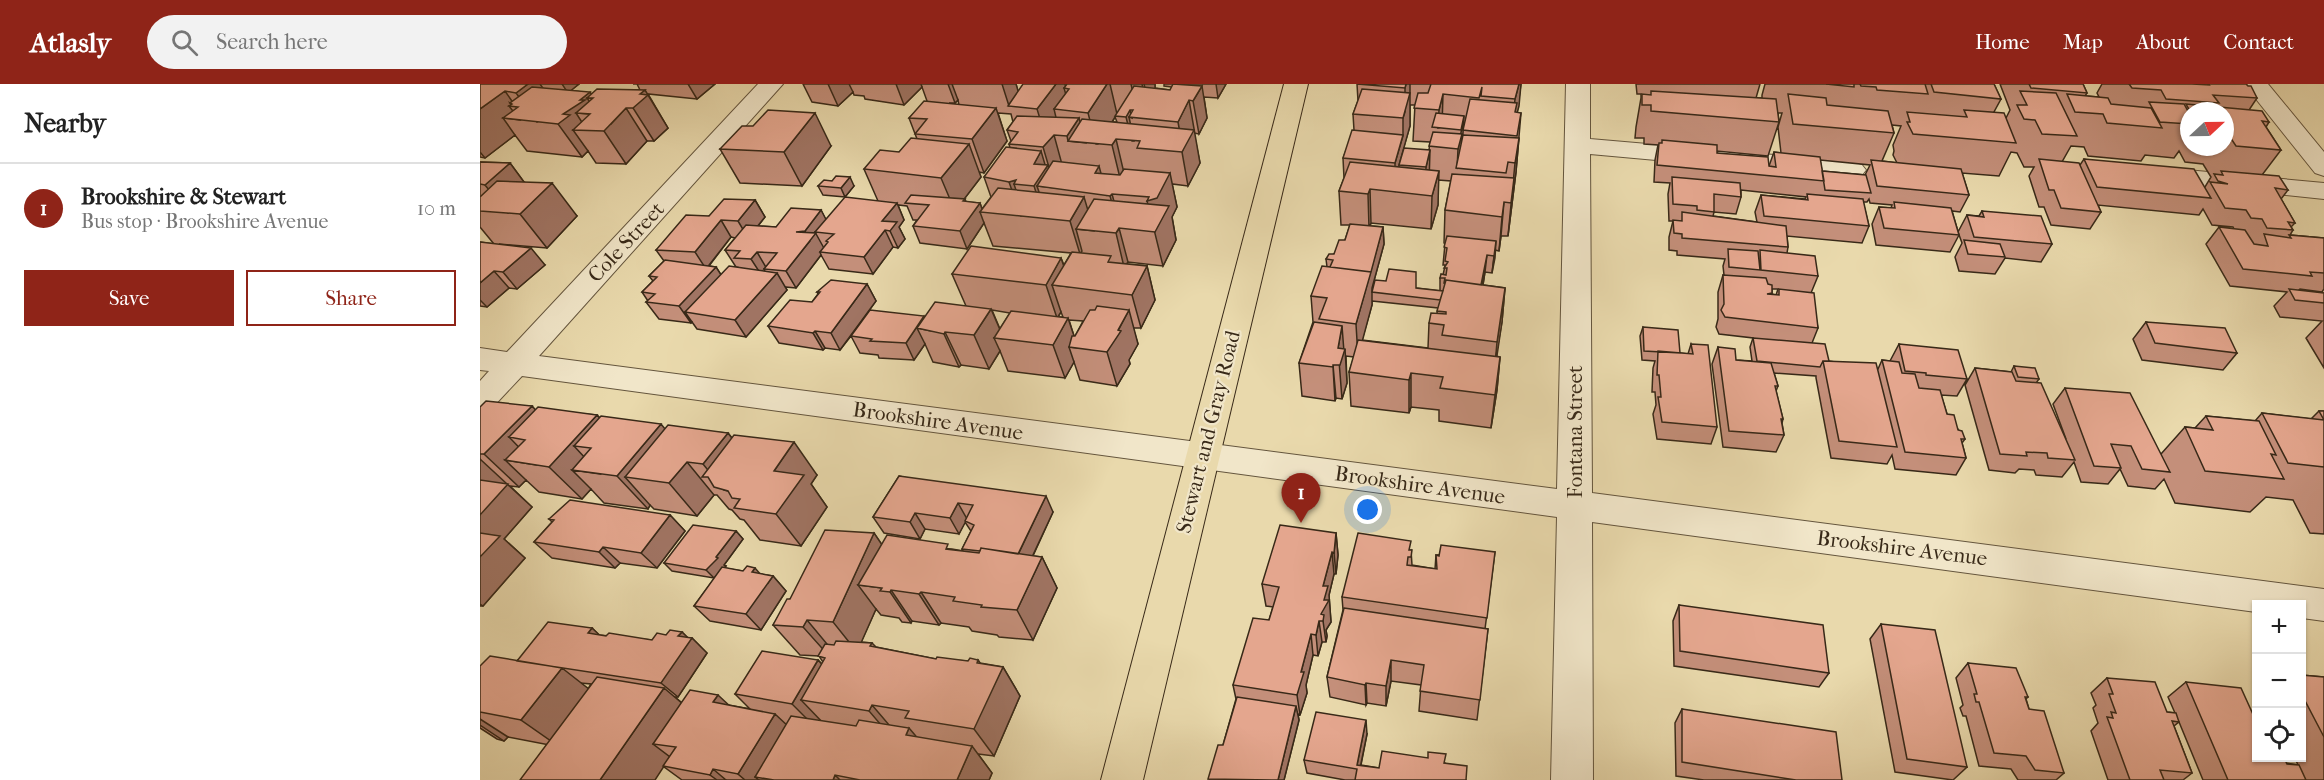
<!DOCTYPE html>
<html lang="en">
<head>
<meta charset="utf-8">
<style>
  body { margin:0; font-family:"IM FELL French Canon",serif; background:#f2f2f2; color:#222 }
  .controls { position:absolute; right:18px; bottom:18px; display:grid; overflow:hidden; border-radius:0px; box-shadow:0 2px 4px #0004 }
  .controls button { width:54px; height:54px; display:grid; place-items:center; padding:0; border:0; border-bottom:2px solid #e0e0e0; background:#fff; color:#222; font:30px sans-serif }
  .compass { position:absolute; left:1700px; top:18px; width:54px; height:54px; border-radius:50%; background:#fff; box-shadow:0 2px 4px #0004; rotate:68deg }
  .you { position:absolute; left:888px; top:426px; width:21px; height:21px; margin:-15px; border:4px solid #fff; border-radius:50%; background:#1a73e8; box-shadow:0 0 0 9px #1a73e833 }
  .badge { display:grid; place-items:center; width:39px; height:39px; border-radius:50%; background:#8f2418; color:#fff; font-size:20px; font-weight:700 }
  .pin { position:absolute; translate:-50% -50px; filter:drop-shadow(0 2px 3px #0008) }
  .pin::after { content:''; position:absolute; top:32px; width:21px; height:18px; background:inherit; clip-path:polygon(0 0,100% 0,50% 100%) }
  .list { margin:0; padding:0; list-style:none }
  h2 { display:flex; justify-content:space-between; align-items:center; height:78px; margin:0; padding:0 24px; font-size:26px }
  h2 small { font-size:20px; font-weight:400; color:#767676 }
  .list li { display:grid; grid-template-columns:39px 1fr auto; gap:18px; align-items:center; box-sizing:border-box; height:90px; padding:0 24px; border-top:2px solid #e0e0e0 }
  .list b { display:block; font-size:22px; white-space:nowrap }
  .list p { margin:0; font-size:20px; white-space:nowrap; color:#767676 }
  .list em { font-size:20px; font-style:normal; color:#767676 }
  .actions { display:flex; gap:12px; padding:18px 24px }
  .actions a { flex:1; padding:14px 0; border:2px solid #8f2418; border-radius:0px; text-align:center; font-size:21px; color:#8f2418 }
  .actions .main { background:#8f2418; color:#fff }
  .icon { flex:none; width:33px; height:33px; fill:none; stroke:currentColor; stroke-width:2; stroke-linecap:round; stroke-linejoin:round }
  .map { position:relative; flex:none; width:1844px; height:696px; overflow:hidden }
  header { display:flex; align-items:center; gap:36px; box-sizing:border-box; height:84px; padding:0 30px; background:#8f2418; color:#fff }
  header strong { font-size:28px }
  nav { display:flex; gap:33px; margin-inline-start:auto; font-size:21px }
  .search { width:420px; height:54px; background:#f2f2f2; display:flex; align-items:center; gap:15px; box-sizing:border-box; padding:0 21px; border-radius:33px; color:#767676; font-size:22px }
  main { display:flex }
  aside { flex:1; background:#fff }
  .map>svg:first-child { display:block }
</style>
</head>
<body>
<header>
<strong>Atlasly</strong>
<div class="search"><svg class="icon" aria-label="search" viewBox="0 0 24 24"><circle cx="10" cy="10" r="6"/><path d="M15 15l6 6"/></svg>Search here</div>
<nav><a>Home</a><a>Map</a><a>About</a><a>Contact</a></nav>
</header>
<main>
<aside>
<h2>Nearby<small></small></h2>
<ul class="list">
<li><span class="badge">1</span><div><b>Brookshire &amp; Stewart</b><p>Bus stop · Brookshire Avenue</p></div><em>10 m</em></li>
</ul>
<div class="actions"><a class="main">Save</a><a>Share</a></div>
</aside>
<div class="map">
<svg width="1844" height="696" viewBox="0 0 1844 696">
  <rect width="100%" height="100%" fill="#e9d9ac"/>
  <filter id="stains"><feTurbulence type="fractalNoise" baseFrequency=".00333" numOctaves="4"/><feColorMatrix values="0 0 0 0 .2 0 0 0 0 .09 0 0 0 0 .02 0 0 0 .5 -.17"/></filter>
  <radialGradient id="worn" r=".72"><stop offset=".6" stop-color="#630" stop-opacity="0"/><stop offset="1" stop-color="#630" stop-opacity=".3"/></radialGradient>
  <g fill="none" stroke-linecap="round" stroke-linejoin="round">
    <defs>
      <path id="minor" d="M278,0H303L59,272L1077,405L1086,0H1110V55L1373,78L1382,81L1386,86L1382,91L1373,94L1110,70L1112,409L1844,505V537L1822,534V520H1776V528L1112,438L1113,696H1071L1077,433L42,292L11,325L0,329V297L9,287L0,286V264L27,268Z
        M1764,0H1788L1844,68V92L1835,89Z
        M1675,83L1844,99V115L1666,96L1662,91L1666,86Z"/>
      <path id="major" d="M804,0H828L663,696H621Z"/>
    </defs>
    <use href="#minor" stroke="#64553d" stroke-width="2"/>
    <use href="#major" stroke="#382918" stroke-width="2"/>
    <use href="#minor" fill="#f1e6c9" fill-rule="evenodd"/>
    <use href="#major" fill="#e9d9ac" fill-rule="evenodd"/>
  </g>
  <path fill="#c48f7a" stroke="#382918" stroke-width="1.5" fill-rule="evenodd" d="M0,0H99L91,6L112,10L160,6L157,0H153H235L217,15L168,10L188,44L174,57H167L146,80L116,79L108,67L102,73L47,67L35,51L5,74L0,73Z
    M323,0H536L538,7L585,3L587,0H675V4L690,6L692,3L684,2V0H746L738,14L724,13L727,34L719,50L714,49L720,79L708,102L692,100L697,123L692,133L696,156L683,182L648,178L646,180L667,182L675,216L661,244H653L658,260L649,276L650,280L637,302L600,296L594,278L585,294L528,287L520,267L509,285L481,281L479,283L453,278L445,260L434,276L399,274L398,271L380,269L371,252L360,266L345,264L343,266L299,259L288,242L332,218L338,210L337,208L387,200L396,217L373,249L444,233L486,222L472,190L581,174L584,181L591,169L513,162L504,139L487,165L440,159L433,142L437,136H433L427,122L418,121L424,136L419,143L425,155L418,164L413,163L393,190L349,185L341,171L316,204L305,203L307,206L266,253L217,245L212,238L211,239L179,235L166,218L168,217L162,208L173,197L169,192L184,177L176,166L229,132L275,116L285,133L278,142L296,143L341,126L346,136L398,117L384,85L419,68L437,55L429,34L447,17L442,3L424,21L385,15L384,12L374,11L373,8L358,22L332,18ZM478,16L479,21L469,19H475ZM518,29L531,30L533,38L527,46L531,57L529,60L530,64L504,93L511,113L502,125L500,119L486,118L484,115L501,93L499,88L504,89L527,57ZM635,33L637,38H632ZM251,153L255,154L245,166L256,183L260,184L241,191L236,183L229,182ZM512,226L530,229L520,245ZM581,228L583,233H578ZM589,236L603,237L595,252H594Z
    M877,0H1041L1037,29H1041L1036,88L1028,152H1021L1019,167L1015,166L1012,189L1005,188L1003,201L1025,204L1022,238L1016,272L1020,273L1017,306L1011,344L959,337V326L931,323L929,329L871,322L869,288L874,273L866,272L867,299L862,315L856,314L855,317L822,312L819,279L833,238L831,212L847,183L846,175L854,170L865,156L870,141H861L859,107L864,94L863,74L874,46L873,30L878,17ZM930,21H935L933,57L950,58L949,66H923L930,42ZM958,96L971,97L965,126L964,159L965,160L963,181H965V182L963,191L960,194V207L936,204L892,208V204L904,160L903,143L890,142L891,139L951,145L958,121ZM892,217L958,224L957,229L949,239L948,264L882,256L892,221Z
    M1156,0H1280L1276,14H1282V11L1285,0H1514L1521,15L1514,28L1526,34L1530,26L1520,0H1603L1607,9L1605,12L1619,13L1617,9L1622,0H1766L1777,14L1769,26L1789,38L1786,43L1801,66L1782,91L1808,106L1801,115L1815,139L1811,143L1813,146L1810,151L1844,154V205L1842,208L1820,205L1819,206L1844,209V284L1826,254L1842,237L1800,233L1794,222L1807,208L1750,202L1726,160L1739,143L1754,145L1753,143L1732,141L1723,125L1719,131L1618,121L1621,128L1610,145L1571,141L1564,123H1559L1549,92L1554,83H1544L1537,69L1531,68L1519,92L1482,89L1489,111L1480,128L1472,127L1479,151L1470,168L1396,161L1392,140L1399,123L1411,124L1412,121L1390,119L1389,115L1387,118H1383L1389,142L1382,159L1307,152L1308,163L1307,169L1338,192L1331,209L1338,244L1332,259L1349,277L1398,285L1402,276L1410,277L1419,260L1487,295L1477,312L1461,311L1467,330L1485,355L1482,359L1486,374L1476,391L1415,385L1412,371L1407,380L1351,374L1336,294V292L1294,289L1298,302L1296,307L1303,335L1302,339L1304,351L1296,368L1243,363L1232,280L1238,263L1256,276L1272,277L1270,263L1273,254L1239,250L1236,243L1238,235V208L1243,191H1244L1243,182L1245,175L1197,171V167L1189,166V153L1193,137H1189L1188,110L1190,99L1174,98L1175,76L1178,61L1164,60V54H1155L1156,43L1161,14V10H1157ZM1709,27H1745V63H1709ZM1298,29H1302L1298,43L1301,69L1294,68L1289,82L1237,69V67L1288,72L1299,38ZM1412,41L1421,42L1413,61L1414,67L1413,71L1417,79L1402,77L1414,49ZM1591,62L1604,63L1608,72L1661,77L1665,71L1694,74L1699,67L1705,78L1723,80L1731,93L1725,103L1604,75L1600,81L1582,78ZM1340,76L1390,81L1385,91L1342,87ZM1261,106L1326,113L1325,115L1281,111L1275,128L1277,138L1233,132L1234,128L1256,130L1261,113ZM1292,205H1298L1296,211L1292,210Z
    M351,62L322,102L260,99L240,65Z
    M0,78L30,79L44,98L97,132L67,164L19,160L65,181L37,205L29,204L7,223L0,222V158L14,160L0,143Z
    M352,97L374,102L365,113L343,111L338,102Z
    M1502,127L1572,160L1561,178L1525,174L1515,190L1479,187L1475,173L1482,159L1478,148L1487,131L1499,132Z
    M1666,238L1757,269L1743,286L1662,276L1653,255Z
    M1163,243L1200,269L1208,270L1211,260L1237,343L1231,360L1177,355L1173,330L1176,321L1175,308H1172L1173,284L1175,277L1162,276L1160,252Z
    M1534,282L1559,295L1556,299L1586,355L1573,320L1585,304L1681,370L1705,343L1715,344L1726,332L1775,337L1782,329L1831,335L1839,327H1844V450L1830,449L1813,416L1786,413L1770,428L1695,419L1684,395L1675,405L1648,402L1640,385L1628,400L1601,398L1594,378L1582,393L1556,391L1554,386L1539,385L1535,389L1509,386L1485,301L1495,284L1531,288Z
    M52,322L55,326L117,331L120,334L185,345L248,349L252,354L337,391L331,400L347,423L321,462L280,456L264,436L260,435L252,426L249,425L237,411H234L217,432L174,425L170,421L168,425L124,419L111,405L102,415L59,408L46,396L39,403L30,402L52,423L24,455L45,474L3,522H0V323Z
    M419,392L573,428L553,472L562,473L577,504L553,556L519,553L517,551L492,547L489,543L461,539L459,541L432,537L431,539L422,538L419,534L401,531L396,525L381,558L392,559L396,563L456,575L488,577L498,576L500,579L523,583L540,612L514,672L498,670L512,689L509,696H202L184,683L28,653L24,657L17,655L0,644V582L37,577L112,544L119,551L172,556L186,551L202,548L208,554H212L227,569L198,613H195L201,618L248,621L270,625L255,610L338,576L342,580L343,578L339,572L320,571L293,541L310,515L394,449L402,461L472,465L483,467L482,465L491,447L485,438L479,450L445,445L440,455L404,449L393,433ZM100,599L111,600L108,605Z
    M190,431L205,447L177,484L140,479L135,484L72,474L54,458L72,438L69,435Z
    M256,447L263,455L244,481L246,482L244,484L293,492L306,507L281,546L230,537L214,522L237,491L234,494L192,487L184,479Z
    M856,449L858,471L856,490H854L849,511L851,538L846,546L847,552L846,558H842L838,572L833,571L826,601L827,609L820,631L818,630L819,636L804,696H729L743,661L756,615L753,601L789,536L793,523L786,522L782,500Z
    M931,466L932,481L955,485L956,471L1015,468L1005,545H1008L997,636L939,627L941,601L911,597L906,622L887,619L886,621L850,613L847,593L863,526L862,513Z
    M1199,521L1349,589L1339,603L1194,582L1193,537Z
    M1401,540L1487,683L1473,696L1415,688L1390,555Z
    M1488,579L1548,613L1546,615L1549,625L1584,689L1576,696H1538L1531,685L1499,682L1486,632H1483L1480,624L1483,621L1476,594Z
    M1821,591L1844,593V696H1723L1699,638L1694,642L1712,689L1703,696H1628L1611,647L1618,639L1613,624L1616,621L1611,609L1627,594L1687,628L1695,629L1688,613L1706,598L1776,674L1818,681L1815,674H1821Z
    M1202,625L1362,696H1224L1196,692L1195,639Z
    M887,650L881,681L899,684L965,679L986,696H865L827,689L824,676Z"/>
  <path fill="#a07463" stroke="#382918" stroke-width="1.5" fill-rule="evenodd" d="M48,0H60L79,27L57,38L36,9Z
    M82,0H99L88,9Z
    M208,0H235L217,15Z
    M348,0H369L373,8L358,22Z
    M416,0H441L442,3L424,21Z
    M468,0H472L478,16L475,19Z
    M522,0H536L541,17L529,22Z
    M576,0H585L586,4H584L590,25H574L578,42L567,58L557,25Z
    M627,0H630L637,30L618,60H616L608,29Z
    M651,0H662L666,19L658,32Z
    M664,0H675V4L668,17Z
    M736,0H746L738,14Z
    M926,0H930V42L919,81V97L915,108V79L923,52V34L925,28V4Z
    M1039,0H1041L1039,22L1032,48L1035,15Z
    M722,2L727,34L719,50L713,17Z
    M165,6L188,44L174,57L153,24L160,10Z
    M25,7L36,23L32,20L30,19L32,22H29L40,36L23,34L35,51L5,74L0,68V25Z
    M110,8L131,40L146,24L167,57L146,80L124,47L110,30L96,29L107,46H93L108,67L102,73L78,40L83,30ZM107,14H113L127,44Z
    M963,10L962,43L958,44L959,26Z
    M709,16L720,79L708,102L702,68L703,66L698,38Z
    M516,24L527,57L504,89L492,55Z
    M650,26L652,34L649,33L654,57H652L646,33Z
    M335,29L351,62L322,102L304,68Z
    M984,32L982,66L977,85L978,65Z
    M599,34L606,59L588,57L587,52Z
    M574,51L583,84L573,97L563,63Z
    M1039,54L1036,88L1028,152L1035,79Z
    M636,55L644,89L640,94L632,61Z
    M489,60L501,93L475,127L461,94Z
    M950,66L949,99L945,111L946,83Z
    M561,67L566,84L568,81L575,104L557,102L567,132L564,134L554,102V80Z
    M30,79L55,113L28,129L5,101Z
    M619,82L627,112L615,89Z
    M959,87L958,121L951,145L952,112Z
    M690,89L697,123L692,133L696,156L683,182L667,117Z
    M370,93L374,102L365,113L361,104Z
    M536,96L534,100L544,131L541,132L529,98Z
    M72,99L97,132L67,164L40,130Z
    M890,105L891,139L889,144L888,110Z
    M632,110L641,143L639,144L648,178L644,183L636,149L639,145L630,112Z
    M604,113L614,147L596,145L602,167L600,170L590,137Z
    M485,115L491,131L500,119L503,128H500L504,139L487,165L480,147L483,117Z
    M275,116L285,133L268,154L258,137Z
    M1024,118L1021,152L1019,167L1022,133Z
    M417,119L424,136L419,143L425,155L418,164L410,147L402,137Z
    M341,126L350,143L335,148L345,166L340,168L341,171L316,204L306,187L330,157L325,147Z
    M241,136L251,153L226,185L215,168Z
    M903,143L904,160L892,204V221L878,273L876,240Z
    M405,146L413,163L393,190L384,173Z
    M1016,157L1015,174L1012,189L1014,172Z
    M51,164L65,181L37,205L23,188Z
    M277,168L287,185H284L285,188L282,192L271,175Z
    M1007,171L1005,188L1000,220L1001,203Z
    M581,174L591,203L572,201L581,228L577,234L566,201Z
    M667,182L675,216L661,244L652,211Z
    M236,183L247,200L205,228L212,238L211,239L199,222Z
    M14,187L29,204L7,223L0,216V199Z
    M297,189L307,206L266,253L255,236Z
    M387,200L396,217L360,266L351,249Z
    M1025,204L1022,238L1014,292L1017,258Z
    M511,225L524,255L514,254L520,267L509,285L494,251Z
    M649,226L658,260L649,276L650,280L637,302L627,268Z
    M444,232L451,247L437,244L445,260L434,276L426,259Z
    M588,234L598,264L589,263L594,278L585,294L573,261Z
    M862,242L864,268L865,265L867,299L862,315L858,264Z
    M335,247L345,264L343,266L333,249Z
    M465,248L481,281L479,283L464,250Z
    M1020,273L1017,306L1011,344L1015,311Z
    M853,281L856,314L855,317L853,283Z
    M931,289V323L929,329V296Z
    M52,322L83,356L29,353L56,381L25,376L46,396L39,403L4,370Z
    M117,331L146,364L94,362L120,390L92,386L111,405L102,415L69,383Z
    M181,340L208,373L145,393L170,421L168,425L137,392Z
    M248,349L273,382L248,407L244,406L223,380Z
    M314,358L337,391L331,400L347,423L321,462L296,430L294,387Z
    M0,375L52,423L24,455L45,474L3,522L0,520Z
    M207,378L234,411L217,432L189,399Z
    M566,412L573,428L545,488L537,473Z
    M478,419L487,435L479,450L470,434Z
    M435,429L445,445L440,455L430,438Z
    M190,431L205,447L177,484L161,469Z
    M256,447L263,455L244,481L246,482L234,494L226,486Z
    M394,449L415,480L402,504L378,501L396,525L377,568L353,538Z
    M856,449L858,471L856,490L854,469Z
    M123,463L140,479L135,484L119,468Z
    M852,468L854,490L849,511L851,538L846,546L847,552L846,558L843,537L841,530L843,502Z
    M562,473L577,504L553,556L537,526Z
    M275,484L288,499L293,492L306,507L281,546L266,530L272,488Z
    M411,506L432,537L431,539L410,508Z
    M441,508L461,539L459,541L439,510Z
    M327,536L352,566L349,572L323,543Z
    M839,537L842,558L838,572L836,551Z
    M112,544L129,560L108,549Z
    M202,548L210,556L212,554L227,569L198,613L181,599L198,552Z
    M831,550L833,571L826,601L827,609L820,631L817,611L821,588Z
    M338,576L364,605L321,616L344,640L340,648L312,620Z
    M498,576L514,601L523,583L540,612L514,672L494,645L497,579Z
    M911,576V597L906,622V602Z
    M82,584L119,613L81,664L41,636Z
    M886,599L887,619L886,621L885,601Z
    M184,604L217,632L173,660L190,673L175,696H120Z
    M238,611L268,639L233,618Z
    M392,621L416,649L413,655L389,627Z
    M816,622L819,636L804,696H798Z
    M295,630L324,657L275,693L279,696H265L258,690Z
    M0,635L28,653L24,657L0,641Z
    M886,636L887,650L878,694L877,681Z
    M429,644L452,671L426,651Z
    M492,662L512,689L509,696H477Z
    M233,685L246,696H237L230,691Z
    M355,691L360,696H353Z"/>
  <path fill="#e4a68e" stroke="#382918" stroke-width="1.5" d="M0,0H48L36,9L25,7L0,25Z
    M543,0H576L557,25L528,22Z
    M587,0H627L608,29L574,25L589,5L584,4Z
    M693,0L722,2L713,17L709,16L698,38L649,33L653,26H650L646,33L635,32L654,2L690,6Z
    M877,0H926L925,4Z
    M951,0H1039L1035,15L1001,12L1002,3L999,14L963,10L959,26L934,24L938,9H948Z
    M1346,0H1374V3Z
    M1380,0H1445L1448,10L1397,6L1396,3L1381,2Z
    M1451,0H1514L1521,15L1454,8Z
    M1549,0H1603L1607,9L1551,4Z
    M1649,0H1712L1729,1L1728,0H1766L1768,2H1771L1777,14L1733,11L1739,19L1686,15L1681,6L1652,4Z
    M52,3L110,8L100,16H105L83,30L90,31L78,40L23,34L38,23L29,22L32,20L30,19Z
    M117,5L165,6L160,10L168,11L153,24H146L124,47L93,46L110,30L96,29L113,14H107Z
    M882,5L930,9L923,34L873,30Z
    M1171,7L1296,15L1299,38L1171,27V21H1162V10L1171,11Z
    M1540,7L1576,9L1597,52L1562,50L1555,36L1544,35L1537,21H1547Z
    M1308,10L1346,14L1347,21L1408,27L1414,49L1313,40Z
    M1587,10L1628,14L1631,20L1671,24L1682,44L1627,39L1623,30L1595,28Z
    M990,15L1037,19L1035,28L1041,29L1037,52L983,46Z
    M444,17L516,24L492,55L435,50L447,35L429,34Z
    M1669,18L1704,20L1709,29V40L1680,38Z
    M1706,20L1782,27L1789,38L1782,37L1801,66L1756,62L1746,47H1745V27H1710Z
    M288,26L335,29L304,68L240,65L262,42H273Z
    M1484,26L1524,29L1536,59L1433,50L1427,38H1430L1427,28L1487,33Z
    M956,29L984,32L981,46L952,43Z
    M537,32L599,34L587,52L574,51L563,63L529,60L538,48L527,46Z
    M602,35L714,46L702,68L657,64L660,57L636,55L632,61L588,57Z
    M872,46L923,51L915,79L863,74Z
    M953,48L982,50L978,65L949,62Z
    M983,51L1039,54L1035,79L1028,78L1026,89L976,84Z
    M431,54L489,60L461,94L384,85L400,66L419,68Z
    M1182,56L1237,61V69L1288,73L1289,82L1296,83L1294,68L1340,73L1344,97L1177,81L1179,59H1182Z
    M526,63L561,67L554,80L568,81L554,102L534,100L536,96L529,98L504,93Z
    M924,64L950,66L946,83L919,81Z
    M1559,75L1599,79L1621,128L1581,124L1574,106H1569Z
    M1604,75L1714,85L1731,114L1617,103Z
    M1391,76L1481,85L1489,111L1397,102Z
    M573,77L619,82L615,89L640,91L644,85L690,89L677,114L667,117L669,113L632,110L630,112L557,102Z
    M0,78L30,79L5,101L0,100Z
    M870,78L959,87L952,112L890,105L888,110L859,107Z
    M1342,87L1386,91L1391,109L1345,106Z
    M1741,87L1799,92L1808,106L1795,104L1815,139L1808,138L1813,146L1787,144L1782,135L1771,134L1766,126L1745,124L1730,98L1748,100L1738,97L1734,90L1743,91Z
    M972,90L1034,94L1031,119L1024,118L1022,133L965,126Z
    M356,92L370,93L361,104L338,102L344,96L352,97Z
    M1192,93L1260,99L1261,113L1234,110V128L1217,126V122L1193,120Z
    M17,97L72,99L40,130L0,127V113Z
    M518,104L604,113L590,137L500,128Z
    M1327,110L1383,115L1389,142L1284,132L1281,111L1328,116Z
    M431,111L485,115L483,117L500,119L480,147L433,142L449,121L425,119Z
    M365,113L417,119L402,137L417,138L410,147L405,146L384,173L340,168L348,158L346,157L354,150L335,148Z
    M244,115L275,116L258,137L241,136L215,168L176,166L206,131L229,132Z
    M614,115L689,122L675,148L639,144L636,149L596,145Z
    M1414,118L1471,124L1479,151L1404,144L1399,123L1415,124Z
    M311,124L341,126L325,147L316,148L336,149L306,187L284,185L297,169L277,168L271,175L254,174L260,167L245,166L266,141L296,143Z
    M1502,127L1561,132L1572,160L1494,153L1487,131L1504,133Z
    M1202,128L1306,142L1308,163L1202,154V150L1194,149L1193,136L1202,137Z
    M870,140L903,143L891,188L850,183L853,176L846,175L849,170H854L859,156H865Z
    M1739,143L1765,146L1774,160L1788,162L1784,150L1811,154L1809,151L1844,154V189L1830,188L1832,192L1763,185Z
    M967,152L1016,157L1014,172L1007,171L1001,201L966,196L965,199H964L965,194H960L961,190L966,191L967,184H964L968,178L965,177L967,164L964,163Z
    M1484,156L1520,160L1525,173L1488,170Z
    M0,158L51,164L23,188L14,187L0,199Z
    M491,162L581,174L566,201L472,190Z
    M1248,165L1278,167L1280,186L1249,183Z
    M1280,166L1335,172L1338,192L1281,186Z
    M592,168L631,172L628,178L667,182L652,211L572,201Z
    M185,176L236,183L199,222L166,218L175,210L162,208L177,193L169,192Z
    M249,182L297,189L255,236L205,228Z
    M842,182L891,188L876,240L839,235L847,214L831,212Z
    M909,185L936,188V204L963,207L960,216L892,208L895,196L906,197Z
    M1243,191L1286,194L1288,200L1292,201V209L1287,210L1299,211V205L1334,209L1338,244L1245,233L1241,226L1244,220Z
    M351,196L387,200L351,249L335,247L333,249L288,242L310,216L332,218L340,208H337Z
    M966,196L1025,204L1017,258L962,251L964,241L949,239L951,229L966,230V228L957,227Z
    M1809,205L1844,209V219L1815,216Z
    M455,218L511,225L494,251L465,248L464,250L437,244Z
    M617,222L649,226L638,246L641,247L627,268L589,263L592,252H595L610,226H615Z
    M390,226L444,232L426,259L390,257L392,255L371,252Z
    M531,227L588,234L573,261L514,254Z
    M834,238L862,242L858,264L865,265L860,281H853V283L819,279Z
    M1666,238L1745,244L1757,269L1675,259Z
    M1163,243L1198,246L1200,269L1164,267Z
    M1273,254L1345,260L1349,277H1343L1340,283L1277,277Z
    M878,256L1020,273L1015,311L960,304L963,293L931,289L929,296L869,288Z
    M1211,260L1228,261L1237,343L1182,338L1178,313H1181L1179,291H1177L1178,267L1213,270Z
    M1419,260L1478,266L1487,295L1446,291V289L1425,287Z
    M1238,263L1255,265L1256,276L1291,279L1298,302H1295L1303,335H1301L1304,351L1249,347Z
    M1402,276L1419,278L1422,289L1435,290L1439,304L1460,306L1467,330L1474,331L1478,346L1482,347L1485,355H1481L1486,374L1425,368Z
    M1343,277L1396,279L1417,363L1359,357Z
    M1534,282L1555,284L1559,295L1538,293Z
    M1495,284L1532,288L1536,297L1561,299L1595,376L1568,374L1567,369L1546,368L1547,372L1520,370Z
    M1585,304L1650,309L1690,388L1662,385L1651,362L1631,360L1641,384L1614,382Z
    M6,317L52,322L4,370H0V323Z
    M58,323L117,331L69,383L25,376L45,356L29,353Z
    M1839,327H1844V336Z
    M1782,329L1844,336V383L1808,379Z
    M121,332L181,340L137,392L92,386L111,364L94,362Z
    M1726,332L1779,337L1796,371L1791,370L1804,395L1725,387L1705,343L1733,346Z
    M188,341L248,349L223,380L207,378L189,399L145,393Z
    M254,351L314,358L294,387L324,391L296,430L254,424L260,415L252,414L248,407L234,403L228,393H222Z
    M419,392L566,412L538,470L501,464L500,467L482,465L494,441L485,437L493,421L478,419L470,434L435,429L430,438L393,433Z
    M0,396L28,400L0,431Z
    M90,416L190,431L161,469L123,463L119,468L54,458L74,436L69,435Z
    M213,441L256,447L236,473L238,474L226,486L184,479Z
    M800,441L856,449L854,469L852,468L843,502H848L844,516H849L841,530L844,531L843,537H839L836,551L831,550L821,588H824L817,611L753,601L773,534L789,536L799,503L782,500Z
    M345,446L394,449L353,538L327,536L323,543L293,541L307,515H310Z
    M0,449L20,452L0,473Z
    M878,449L931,457L929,466H932L931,473H928L927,481L957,485L956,471L959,472L961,461L1015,468L1007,534L862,513Z
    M407,451L468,460L466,465L499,469L501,464L562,473L537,526L501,523L502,521L473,517L475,513L441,508L439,510L411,506L410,508L400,507L402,504L378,501Z
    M267,482L275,484L272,488L293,492L266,530L214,522L242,483L263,487Z
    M1199,521L1343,541L1349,589L1200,567Z
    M864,524L1008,545L1000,616L940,607L944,581L911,576L906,602L886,599L885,601L847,593Z
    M68,538L112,544L108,549L126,552L129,549L172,556L177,549L186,551L190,546L202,548L198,552L212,554L181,599L37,577Z
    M1401,540L1455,546L1487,683L1427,675Z
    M356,557L392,559L390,562L456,575L457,573L488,577L490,574L498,576L497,579L523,583L494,645L425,634L429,627L392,621L389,627L321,616L345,574L338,572L345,560L354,561Z
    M282,567L338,576L312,620L255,610Z
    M10,572L82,584L41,636L0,628V582Z
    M1488,579L1536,584L1548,613H1545L1549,625L1564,627L1584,689L1555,686L1546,672L1514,669L1499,618H1496L1494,610H1497Z
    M1821,591L1844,593V653L1821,609Z
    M117,593L184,604L120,696H40Z
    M1627,594L1675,598L1687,628L1696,629L1699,638L1692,637L1712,689L1680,686L1684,696H1650L1627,633L1633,634L1631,628L1636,629L1629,610H1633Z
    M1706,598L1761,604L1776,637V674H1804L1807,680L1819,681L1826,696H1748Z
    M210,606L238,611L233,618L295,630L258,690L233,685L230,691L183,682L196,663L173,660Z
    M757,613L816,622L798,696L728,695L738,661H743Z
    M1202,625L1356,648L1362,696H1316L1202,678Z
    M836,628L886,636L877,681L899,684L902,667L948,674V668L966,670L964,679L987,682L986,696H875L877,685L824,676Z
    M311,632L376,642L379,636L429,644L426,651L492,662L477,696H380L355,691L353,696H294L275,693Z"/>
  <g text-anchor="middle" stroke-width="4.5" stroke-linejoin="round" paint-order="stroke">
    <g font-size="21" fill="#382918" stroke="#f1e6c9">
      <text transform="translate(146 158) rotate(-47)" y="7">Cole Street</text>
      <text transform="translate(458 337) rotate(8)" y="7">Brookshire Avenue</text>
      <text transform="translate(728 348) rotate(-76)" y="7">Stewart and Gray Road</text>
      <text transform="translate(1095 348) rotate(-90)" y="7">Fontana Street</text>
      <text transform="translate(940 401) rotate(8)" y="7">Brookshire Avenue</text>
      <text transform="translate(1422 464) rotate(7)" y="7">Brookshire Avenue</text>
    </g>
  </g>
  <rect width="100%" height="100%" filter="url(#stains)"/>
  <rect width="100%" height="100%" fill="url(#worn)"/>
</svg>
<div class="controls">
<button>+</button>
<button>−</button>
<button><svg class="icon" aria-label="locate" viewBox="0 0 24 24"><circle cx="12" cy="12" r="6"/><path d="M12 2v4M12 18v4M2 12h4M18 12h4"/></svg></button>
</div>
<svg class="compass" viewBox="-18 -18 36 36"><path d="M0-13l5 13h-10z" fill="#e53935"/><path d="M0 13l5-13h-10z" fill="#767676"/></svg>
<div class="you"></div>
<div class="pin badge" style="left:821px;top:439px">1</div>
</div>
</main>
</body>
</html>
